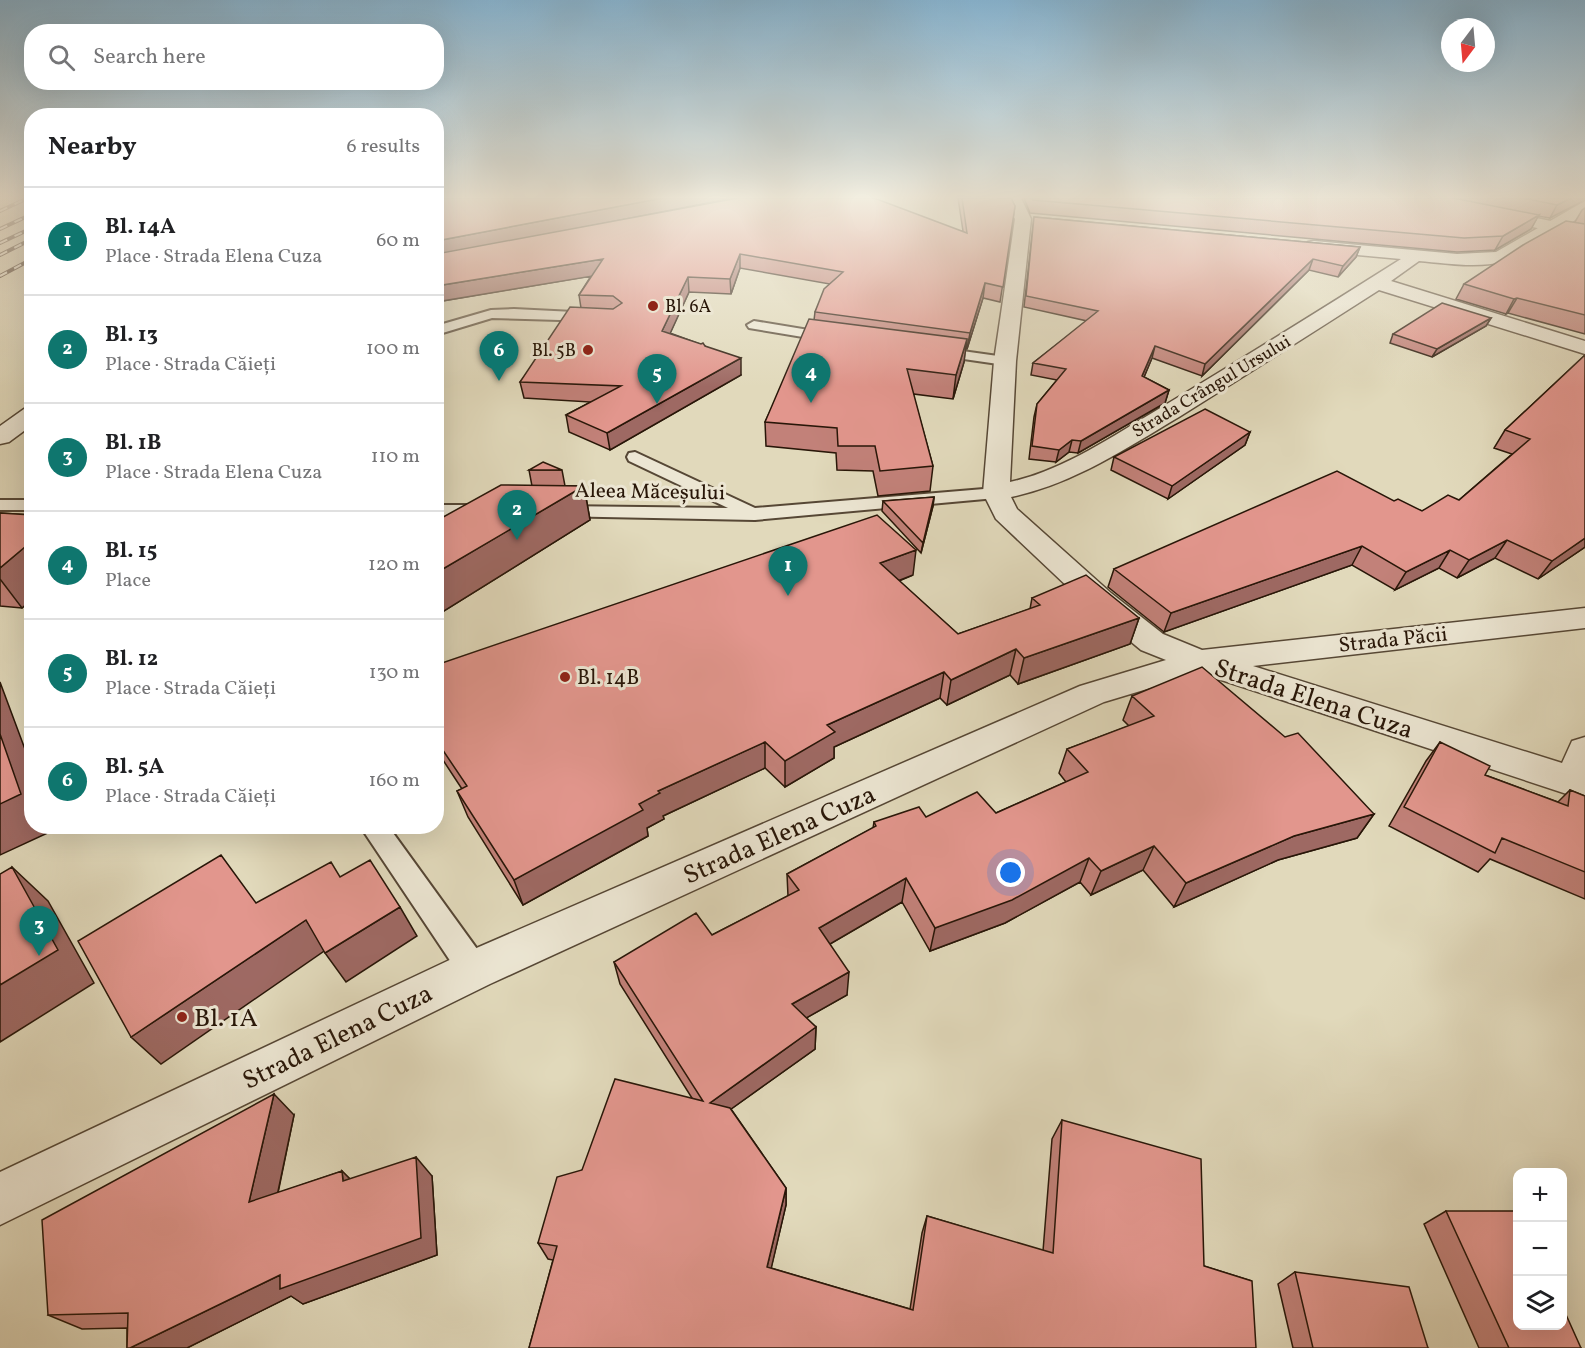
<!DOCTYPE html>
<html lang="en">
<head>
<meta charset="utf-8">
<style>
  body { margin:0; font-family:Vollkorn,serif; background:#f6f6f6; color:#202124 }
  .controls { position:absolute; right:18px; bottom:18px; display:grid; overflow:hidden; border-radius:12px; box-shadow:0 6px 24px #0002 }
  .controls button { width:54px; height:54px; display:grid; place-items:center; padding:0; border:0; border-bottom:2px solid #e0e0e0; background:#fff; color:#202124; font:30px sans-serif }
  .compass { position:absolute; left:1441px; top:18px; width:54px; height:54px; border-radius:50%; background:#fff; box-shadow:0 6px 24px #0002; rotate:196deg }
  .you { position:absolute; left:1011px; top:873px; width:21px; height:21px; margin:-15px; border:4px solid #fff; border-radius:50%; background:#1a73e8; box-shadow:0 0 0 9px #1a73e833 }
  .badge { display:grid; place-items:center; width:39px; height:39px; border-radius:50%; background:#0f766e; color:#fff; font-size:20px; font-weight:700 }
  .pin { position:absolute; translate:-50% -50px; filter:drop-shadow(0 2px 3px #0008) }
  .pin::after { content:''; position:absolute; top:32px; width:21px; height:18px; background:inherit; clip-path:polygon(0 0,100% 0,50% 100%) }
  .list { margin:0; padding:0; list-style:none }
  h2 { display:flex; justify-content:space-between; align-items:center; height:78px; margin:0; padding:0 24px; font-size:26px }
  h2 small { font-size:20px; font-weight:400; color:#757577 }
  .list li { display:grid; grid-template-columns:39px 1fr auto; gap:18px; align-items:center; box-sizing:border-box; height:108px; padding:0 24px; border-top:2px solid #e0e0e0 }
  .list b { display:block; font-size:22px; white-space:nowrap }
  .list p { margin:0; font-size:20px; white-space:nowrap; color:#757577 }
  .list em { font-size:20px; font-style:normal; color:#757577 }
  .icon { flex:none; width:33px; height:33px; fill:none; stroke:currentColor; stroke-width:2; stroke-linecap:round; stroke-linejoin:round }
  .map { position:relative; flex:none; width:1585px; height:1348px; overflow:hidden }
  .search { position:absolute; background:#fff; box-shadow:0 6px 24px #0002; left:24px; top:24px; width:420px; height:66px; display:flex; align-items:center; gap:15px; box-sizing:border-box; padding:0 21px; border-radius:24px; color:#757577; font-size:22px }
  .panel { position:absolute; background:#fff; box-shadow:0 6px 24px #0002; left:24px; top:108px; width:420px; height:726px; border-radius:24px }
  .map>svg:first-child { display:block }
</style>
</head>
<body>
<div class="map">
<svg width="1585" height="1348" viewBox="0 0 1585 1348">
  <rect width="100%" height="100%" fill="#e1d9bb"/>
  <filter id="stains"><feTurbulence type="fractalNoise" baseFrequency=".00333" numOctaves="4"/><feColorMatrix values="0 0 0 0 .2 0 0 0 0 .09 0 0 0 0 .02 0 0 0 .5 -.17"/></filter>
  <radialGradient id="worn" r=".72"><stop offset=".6" stop-color="#630" stop-opacity="0"/><stop offset="1" stop-color="#630" stop-opacity=".3"/></radialGradient>
  <g fill="none" stroke-linecap="round" stroke-linejoin="round">
    <defs>
      <path id="service" d="M514,309L594,313L601,317L594,321L492,318L436,335V326L491,310Z
        M754,321L833,334L840,338L833,342L749,328L747,325Z
        M934,347L1005,357L1012,361L1005,365L929,354L927,351Z
        M635,452L755,508L996,488L1002,489L1005,493L1002,497L996,498L755,520L552,516L549,512L552,508L558,506L728,508L629,461L627,457L629,453Z
        M0,500H32V510H0Z
        M436,505H486L492,507L495,511L492,515L486,517L436,516Z
        M360,826H388L485,960L489,970L485,980L474,984L463,980Z"/>
      <path id="minor" d="M1005,198H1021L1031,219L1016,361L1010,482C1062,471 1111,437 1157,410C1239,361 1320,310 1401,259L1314,251L1308,250L1305,246L1308,242L1314,241L1457,254L1496,252L1585,201V213C1564,228 1529,254 1504,261C1480,269 1444,263 1419,261L1391,281L1585,341V354L1379,290C1312,333 1246,375 1179,417C1125,449 1073,484 1011,497L1017,509L1111,593L1163,634L1202,650L1585,608V628L1253,666L1562,763L1572,741L1585,737V800L1200,673L1104,702L490,984L0,1225V1172L458,956L1080,686L1166,660L1141,650L1089,607L996,519L983,493L994,361L1015,219Z"/>
      <path id="tertiary" d="M1409,198H1440L1585,228V238L1417,203Z
        M32,407V425L9,442L0,444V426L24,409Z"/>
    </defs>
    <use href="#service" stroke="#564735" stroke-width="4"/>
    <use href="#minor" stroke="#564735" stroke-width="3"/>
    <use href="#tertiary" stroke="#564735" stroke-width="3"/>
    <use href="#service" fill="#ece6d3" fill-rule="evenodd"/>
    <use href="#minor" fill="#ece6d3" fill-rule="evenodd"/>
    <use href="#tertiary" fill="#ece6d3" fill-rule="evenodd"/>
    <defs>
      <path id="rail" d="M0,211L28,198
        M0,229L32,214
        M0,243L32,228
        M0,255L32,239
        M0,276L32,259"/>
    </defs>
    <use href="#rail" stroke="#281608" stroke-width="4"/>
    <use href="#rail" stroke="#ece6d3" stroke-width="2" stroke-dasharray="8" stroke-linecap="butt"/>
  </g>
  <path fill="#c28179" stroke="#281608" stroke-width="1.5" d="M436,198L625,219L963,231L958,198H1011L1015,206L1000,302L983,298L967,349H965L964,362L953,399L913,394L933,466L930,491L878,496L873,471L837,470L836,453L766,446L765,422L814,320L815,312L830,284L740,268L731,294L689,292L670,333L705,346L741,375L610,450L569,432L566,415L591,402L524,398L520,382L581,308L579,295L591,276L436,302Z
    M1024,198H1585L1550,218L1538,216L1531,229L1495,250L1457,252L1030,213Z
    M1585,208V334L1508,313L1506,314L1456,299L1464,284L1575,222L1582,210Z
    M1034,217L1360,247L1356,257L1338,277L1309,270L1202,376L1152,358L1144,377L1169,390L1165,403L1078,453L1069,452L1056,462L1029,459L1034,417L1037,404L1057,380L1031,375L1033,363L1087,321L1024,307Z
    M1491,318L1486,326L1432,357L1390,343L1393,334Z
    M1585,355V547L1538,579L1495,558L1457,578L1439,568L1395,590L1352,565L1164,632L1108,587L1114,569L1394,501L1422,511L1459,500L1512,454L1494,448L1505,430Z
    M1250,432L1245,445L1168,499L1111,470L1114,457Z
    M529,470H562L565,486H584L590,520L436,616V521L532,486Z
    M934,497L933,506L921,553L882,511L883,501Z
    M0,513L32,515V599L22,608L0,606Z
    M913,575L899,581L958,634L1030,609L1032,598L1139,618L1130,644L1018,684L1010,675L947,705L940,698L834,747V758L785,787L765,768L663,816L664,819L647,828L648,836L523,905L468,817L457,791L462,789L439,754L436,755V665Z
    M1132,696L1374,814L1357,838L1278,860L1174,907L1143,870L1091,895L1080,882L1005,923L930,951L902,902L830,944L847,995L806,1018L816,1027L815,1049L731,1109L786,1188V1205L771,1268L910,1309L922,1233L927,1216L1043,1251L1052,1139L1062,1120L1204,1266L1252,1281L529,1348L553,1260L548,1259L538,1243L582,1170L692,1098L620,984L614,962L712,935L788,896L787,874L873,828L874,822L996,813L1066,782L1059,773L1067,749L1129,726L1123,720Z
    M1440,742L1485,775L1558,802L1570,790L1585,796V899L1490,859L1478,872L1389,826L1426,761Z
    M294,1115L278,1193L342,1171L350,1179L432,1176L437,1255L303,1304L291,1296L187,1348H127V1328L82,1329L48,1315Z
    M1446,1211L1581,1348H1479L1424,1224Z
    M1295,1272L1428,1348H1293L1278,1284Z"/>
  <path fill="#9e6963" stroke="#281608" stroke-width="1.5" d="M663,198H733L436,256V241Z
    M1571,198H1585V200L1550,218L1557,205Z
    M1539,215L1531,229L1495,250L1503,236Z
    M1360,247L1356,257L1338,277L1343,266Z
    M740,254V268L731,294L730,279Z
    M603,259L605,274L436,302V286Z
    M1313,259L1309,270L1202,376L1205,364Z
    M688,277L689,292L664,347L662,331Z
    M985,283L983,298L967,349L970,333Z
    M1517,298L1508,313L1506,314L1514,299Z
    M436,312L439,323H436Z
    M1491,318L1486,326L1432,357L1437,349Z
    M967,339L964,362L953,399L956,375Z
    M1155,346L1152,358L1139,389L1142,376Z
    M741,358V375L610,450L607,433Z
    M1169,390L1165,403L1078,453L1081,441Z
    M1250,432L1245,445L1168,499L1172,486Z
    M1072,440L1069,452L1056,462L1059,450Z
    M584,486L590,520L436,616V573Z
    M934,497L933,506L921,553L923,543Z
    M1585,538V547L1538,579L1552,561Z
    M1507,540L1495,558L1457,578L1469,560Z
    M32,541V599L22,608L0,579V568Z
    M1362,546L1352,565L1164,632L1171,613Z
    M916,550L913,575L877,589L880,563Z
    M1450,550L1439,568L1395,590L1406,572Z
    M1139,618L1130,644L1018,684L1024,658Z
    M1016,649L1010,675L947,705L951,680Z
    M944,672L940,698L834,747V758L785,787V761L827,725Z
    M0,682L32,768V826H53L54,830L0,855Z
    M765,742V768L663,816L664,819L647,828L648,836L523,905L514,880L639,804L658,791Z
    M1374,814L1357,838L1278,860L1174,907L1186,883L1294,836Z
    M1154,846L1143,870L1091,895L1101,871Z
    M1089,858L1080,882L1005,923L930,951L935,928Z
    M12,867L48,901L94,983L0,1042V985Z
    M906,878L902,902L818,951L819,928Z
    M400,907L417,936L346,982L325,953Z
    M306,920L327,949L161,1064L131,1037Z
    M849,972L847,995L792,1026V1004Z
    M816,1027L815,1049L713,1122L710,1103Z
    M274,1094L294,1115L272,1220L249,1202Z
    M416,1157L432,1176L437,1255L303,1304L291,1296L187,1348H130L280,1275Z
    M342,1171L361,1190L343,1181Z
    M786,1188V1205L768,1282L767,1267Z"/>
  <path fill="#e2968d" stroke="#281608" stroke-width="1.5" d="M436,198H663L436,241Z
    M738,198H874L967,233L962,198H1011L1015,206L1003,287L985,283L970,333L815,312L824,289L843,272L740,254L730,279L688,277L662,331L701,344L703,343L705,346L741,358L607,433L566,415L621,386L520,382L570,307L613,309L622,303L613,296L579,295L603,259L436,286V254Z
    M1032,198H1453L1539,215L1503,236L1464,238L1033,200Z
    M1523,198H1571L1557,205Z
    M1034,217L1360,247L1343,266L1313,259L1205,364L1155,346L1142,376L1169,390L1081,441L1072,440L1059,450L1032,446L1037,404L1066,369L1033,363L1098,311L1026,296Z
    M1566,221L1585,224V315L1517,298L1514,299L1464,284L1523,245Z
    M1442,303L1491,318L1437,349L1393,334Z
    M809,319L967,339L956,375L907,369L933,466L880,471L875,446H838L837,428L765,422Z
    M1585,355V538L1552,561L1507,540L1469,560L1450,550L1406,572L1362,546L1171,613L1114,569L1337,471L1394,501L1398,499L1422,511L1448,495L1459,500L1530,439L1505,430Z
    M1205,409L1250,432L1172,486L1114,457Z
    M543,462L562,470H529Z
    M501,485L584,486L436,573V521Z
    M934,497L923,543L883,501Z
    M0,513L32,515V541L0,568Z
    M877,515L916,550L880,563L958,634L1040,605L1032,598L1086,575L1139,618L1024,658L1016,649L951,680L944,672L827,725L835,732L785,761L765,742L658,791L660,793L639,804L643,810L514,880L457,791L467,786L436,740V665Z
    M1202,667L1285,737L1298,733L1374,814L1294,836L1186,883L1154,846L1101,871L1089,858L1012,900L935,928L906,878L819,928L849,972L792,1004L816,1027L710,1103L730,1108L786,1188L767,1267L913,1310L927,1216L1053,1253L1062,1120L1201,1159L1204,1266L1252,1281L1256,1348H529L557,1246L538,1243L557,1177L582,1170L615,1079L703,1101L614,962L696,913L712,935L799,890L787,874L876,826L874,822L919,807L926,817L977,792L996,813L1088,772L1067,749L1154,716L1132,696Z
    M0,734L21,794L0,804Z
    M1440,742L1490,766L1485,775L1568,806L1570,790L1585,796V872L1502,838L1495,853L1404,807Z
    M221,855L256,903L331,862L340,877L370,860L400,907L325,953L306,920L131,1037L78,941Z
    M12,867L58,950L0,985V874Z
    M274,1094L249,1202L342,1171L343,1181L416,1157L421,1238L280,1289V1275L130,1348H127L128,1313L48,1315L42,1220Z
    M1446,1211H1517L1518,1326H1563V1308L1581,1348H1509Z
    M1295,1272L1409,1287L1428,1348H1313Z"/>
  <linearGradient id="sky" x2="0" y2="1"><stop stop-color="#87b6d4"/><stop offset="0.51" stop-color="#f2eee0"/><stop offset="1" stop-color="#f2eee0" stop-opacity="0"/></linearGradient>
  <rect width="1585" height="387" fill="url(#sky)"/>
  <g fill="#8f2418" stroke="#ece6d3" stroke-width="2">
    <circle cx="653" cy="306" r="6"/>
    <circle cx="588" cy="350" r="6"/>
    <circle cx="565" cy="677" r="6"/>
    <circle cx="182" cy="1017" r="6"/>
  </g>
  <g text-anchor="middle" stroke-width="6" stroke-linejoin="round" paint-order="stroke">
    <g font-size="18" fill="#281608" stroke="#ece6d3" text-anchor="start">
      <text x="665" y="312">Bl. 6A</text>
      <text x="576" y="356" text-anchor="end">Bl. 5B</text>
    </g>
    <g font-size="18" fill="#281608" stroke="#ece6d3">
      <text transform="translate(1211 386) rotate(-31)" y="6">Strada Crângul Ursului</text>
    </g>
    <g font-size="21" fill="#281608" stroke="#ece6d3">
      <text transform="translate(650 491) rotate(1)" y="7">Aleea Măceșului</text>
      <text transform="translate(1393 639) rotate(-6)" y="7">Strada Păcii</text>
    </g>
    <g font-size="21" fill="#281608" stroke="#ece6d3" text-anchor="start">
      <text x="577" y="684">Bl. 14B</text>
    </g>
    <g font-size="26" fill="#281608" stroke="#ece6d3">
      <text transform="translate(1314 698) rotate(18)" y="9">Strada Elena Cuza</text>
      <text transform="translate(779 834) rotate(-24)" y="9">Strada Elena Cuza</text>
      <text transform="translate(337 1036) rotate(-26)" y="9">Strada Elena Cuza</text>
    </g>
    <g font-size="26" fill="#281608" stroke="#ece6d3" text-anchor="start">
      <text x="194" y="1026">Bl. 1A</text>
    </g>
  </g>
  <rect width="100%" height="100%" filter="url(#stains)"/>
  <rect width="100%" height="100%" fill="url(#worn)"/>
</svg>
<div class="controls">
<button>+</button>
<button>−</button>
<button><svg class="icon" aria-label="layers" viewBox="0 0 24 24"><path d="M12 4l9 5-9 5-9-5zM3 14l9 5 9-5"/></svg></button>
</div>
<svg class="compass" viewBox="-18 -18 36 36"><path d="M0-13l5 13h-10z" fill="#e53935"/><path d="M0 13l5-13h-10z" fill="#757577"/></svg>
<div class="you"></div>
<div class="pin badge" style="left:788px;top:596px">1</div>
<div class="pin badge" style="left:517px;top:540px">2</div>
<div class="pin badge" style="left:39px;top:956px">3</div>
<div class="pin badge" style="left:811px;top:403px">4</div>
<div class="pin badge" style="left:657px;top:404px">5</div>
<div class="pin badge" style="left:499px;top:381px">6</div>
<div class="search"><svg class="icon" aria-label="search" viewBox="0 0 24 24"><circle cx="10" cy="10" r="6"/><path d="M15 15l6 6"/></svg>Search here</div>
<section class="panel">
<h2>Nearby<small>6 results</small></h2>
<ul class="list">
<li><span class="badge">1</span><div><b>Bl. 14A</b><p>Place · Strada Elena Cuza</p></div><em>60 m</em></li>
<li><span class="badge">2</span><div><b>Bl. 13</b><p>Place · Strada Căieți</p></div><em>100 m</em></li>
<li><span class="badge">3</span><div><b>Bl. 1B</b><p>Place · Strada Elena Cuza</p></div><em>110 m</em></li>
<li><span class="badge">4</span><div><b>Bl. 15</b><p>Place</p></div><em>120 m</em></li>
<li><span class="badge">5</span><div><b>Bl. 12</b><p>Place · Strada Căieți</p></div><em>130 m</em></li>
<li><span class="badge">6</span><div><b>Bl. 5A</b><p>Place · Strada Căieți</p></div><em>160 m</em></li>
</ul>
</section>
</div>
</body>
</html>
